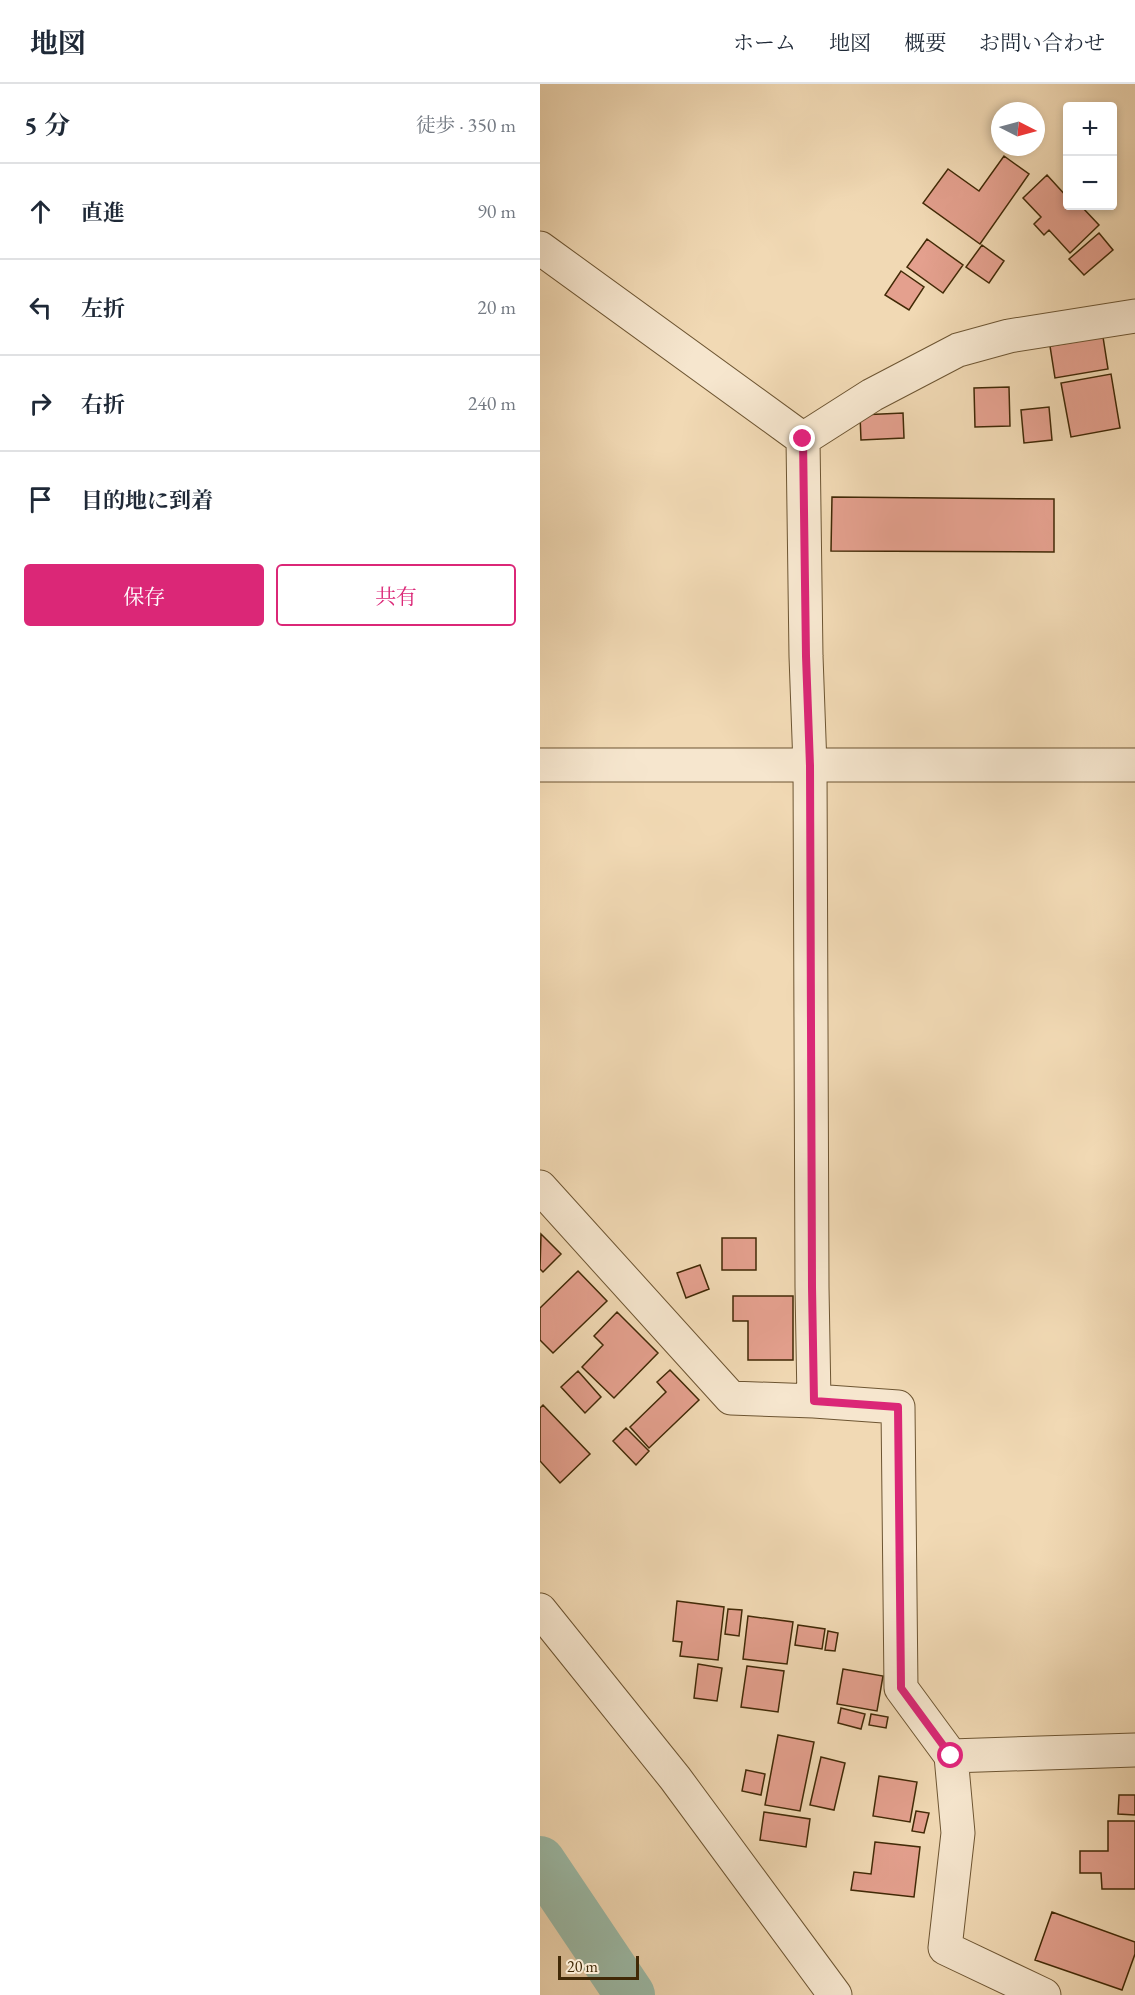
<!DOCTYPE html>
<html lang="ja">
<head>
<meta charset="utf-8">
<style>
  body { margin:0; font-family:"EB Garamond","Noto Serif JP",serif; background:#f2f2f3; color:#1f2937 }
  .controls { position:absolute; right:18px; top:18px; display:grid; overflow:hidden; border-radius:6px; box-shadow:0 3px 9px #0003 }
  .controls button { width:54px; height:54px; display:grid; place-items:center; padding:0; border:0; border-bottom:2px solid #e0e1e3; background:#fff; color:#1f2937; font:30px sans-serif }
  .compass { position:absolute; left:451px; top:18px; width:54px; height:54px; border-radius:50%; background:#fff; box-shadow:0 3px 9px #0003; rotate:96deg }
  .scale { position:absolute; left:18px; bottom:15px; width:81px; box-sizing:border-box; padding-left:6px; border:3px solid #412906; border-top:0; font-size:16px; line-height:21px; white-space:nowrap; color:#412906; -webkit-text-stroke:4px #f6e6ce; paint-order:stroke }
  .stop { position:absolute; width:18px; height:18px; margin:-14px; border:4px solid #db2777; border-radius:50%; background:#fff }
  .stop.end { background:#db2777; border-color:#fff; box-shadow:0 2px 6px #0008 }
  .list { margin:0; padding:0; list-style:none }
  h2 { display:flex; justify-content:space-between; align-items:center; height:78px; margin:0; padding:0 24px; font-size:26px }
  h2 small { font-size:20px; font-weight:400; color:#747a83 }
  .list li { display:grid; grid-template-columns:39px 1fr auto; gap:18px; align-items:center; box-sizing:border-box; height:96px; padding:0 24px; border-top:2px solid #e0e1e3 }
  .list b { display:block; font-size:22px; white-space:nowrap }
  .list em { font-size:20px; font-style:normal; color:#747a83 }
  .actions { display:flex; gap:12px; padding:18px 24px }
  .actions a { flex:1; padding:14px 0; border:2px solid #db2777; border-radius:6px; text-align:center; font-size:21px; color:#db2777 }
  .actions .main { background:#db2777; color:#fff }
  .icon { flex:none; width:33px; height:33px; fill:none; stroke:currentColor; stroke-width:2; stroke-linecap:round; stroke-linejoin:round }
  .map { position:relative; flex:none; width:595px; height:1911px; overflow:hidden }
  header { display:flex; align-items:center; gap:36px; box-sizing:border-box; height:84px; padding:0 30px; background:#fff; border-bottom:2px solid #e0e1e3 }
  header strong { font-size:28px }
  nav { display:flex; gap:33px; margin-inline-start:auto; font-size:21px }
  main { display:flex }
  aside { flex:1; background:#fff }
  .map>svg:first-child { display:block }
</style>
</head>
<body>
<header>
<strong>地図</strong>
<nav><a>ホーム</a><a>地図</a><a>概要</a><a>お問い合わせ</a></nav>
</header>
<main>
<aside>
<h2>5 分<small>徒歩 · 350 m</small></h2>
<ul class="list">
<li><svg class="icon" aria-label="ahead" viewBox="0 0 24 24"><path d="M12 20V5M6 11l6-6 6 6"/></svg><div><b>直進</b></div><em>90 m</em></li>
<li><svg class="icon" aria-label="left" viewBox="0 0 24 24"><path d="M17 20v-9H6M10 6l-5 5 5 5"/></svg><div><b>左折</b></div><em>20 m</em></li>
<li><svg class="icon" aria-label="right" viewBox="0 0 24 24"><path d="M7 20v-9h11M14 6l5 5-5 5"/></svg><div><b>右折</b></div><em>240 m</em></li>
<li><svg class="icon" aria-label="arrive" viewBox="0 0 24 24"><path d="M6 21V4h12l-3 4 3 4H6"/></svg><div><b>目的地に到着</b></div></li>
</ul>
<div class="actions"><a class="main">保存</a><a>共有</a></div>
</aside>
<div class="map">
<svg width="595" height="1911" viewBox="0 0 595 1911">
  <rect width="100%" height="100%" fill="#f1d9b4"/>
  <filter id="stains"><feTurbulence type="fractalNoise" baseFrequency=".00333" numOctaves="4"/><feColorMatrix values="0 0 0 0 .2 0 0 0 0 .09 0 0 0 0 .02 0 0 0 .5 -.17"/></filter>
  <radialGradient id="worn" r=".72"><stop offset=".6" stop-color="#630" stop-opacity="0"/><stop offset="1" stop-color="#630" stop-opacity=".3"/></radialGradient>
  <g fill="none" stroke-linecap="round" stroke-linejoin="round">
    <path stroke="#9cbba8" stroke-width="50" d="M0,1777L90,1911"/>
  </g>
  <path fill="#e4a08e" stroke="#412906" stroke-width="1.5" d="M464,72L489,90L440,160L383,119L408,85L439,107Z
    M507,91L528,114V122H541L559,141L530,169L509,146L504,151L494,140L501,133L483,114Z
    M559,149L573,166L544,191L529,175Z
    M387,155L423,181L403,209L367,183Z
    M442,161L464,177L449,199L426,183Z
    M361,187L384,203L369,226L345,211Z
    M563,253L568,285L515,294L510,262Z
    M571,290L580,344L531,353L521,299Z
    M469,303L470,342L435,343L434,304Z
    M509,323L512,356L484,359L481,326Z
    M363,329L364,354L321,356L320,331Z
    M292,413L514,415V468L291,467Z
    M1,1150L21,1170L3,1188L0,1185Z
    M182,1154H216V1186H182Z
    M160,1181L169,1205L146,1214L137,1189Z
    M38,1187L67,1217L13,1269L0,1256V1224Z
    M193,1212H253V1276H208V1237H193Z
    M77,1228L118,1269L74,1314L42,1283L63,1261L54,1252Z
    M130,1286L159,1316L109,1364L90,1343L126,1308L117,1298Z
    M38,1287L61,1313L45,1329L21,1303Z
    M3,1321L50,1370L20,1399L0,1377V1324Z
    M86,1344L109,1367L96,1381L73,1357Z
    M137,1517L184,1523L178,1576L140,1572L142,1558L133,1557Z
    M188,1525L202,1526L199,1552L185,1550Z
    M208,1532L253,1538L247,1580L203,1575Z
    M258,1541L285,1545L282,1565L255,1561Z
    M288,1547L298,1549L295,1567L285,1566Z
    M158,1580L182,1584L177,1617L154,1614Z
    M207,1582L244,1587L238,1628L201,1623Z
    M303,1585L343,1592L337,1627L297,1620Z
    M301,1624L325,1630L321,1645L298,1639Z
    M331,1630L348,1633L346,1644L329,1641Z
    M238,1651L274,1658L260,1727L225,1721Z
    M281,1673L305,1679L294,1726L270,1721Z
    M206,1686L225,1690L221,1711L202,1707Z
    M339,1692L377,1698L370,1738L333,1732Z
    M579,1711H595V1731L578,1730Z
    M376,1727L389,1729L384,1749L372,1747Z
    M224,1728L270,1735L266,1763L220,1756Z
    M568,1737H595V1805H562L561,1789H540V1767H568Z
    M335,1758L380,1763L374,1813L311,1806L314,1788L331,1790Z
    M512,1828L595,1858V1870L582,1906L495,1876Z"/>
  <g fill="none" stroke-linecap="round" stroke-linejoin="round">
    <defs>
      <path id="minor" d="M0,164L263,355
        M263,355L266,572L270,682L272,1203L274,1317
        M263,355L332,311L418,266L469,252L595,232
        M0,681H595
        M0,1103L191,1314L274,1317L358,1323L361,1604L411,1672L418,1749L405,1864L504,1911
        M0,1526L135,1694L295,1911
        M411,1672L595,1666"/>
    </defs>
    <use href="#minor" stroke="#6d5532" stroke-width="35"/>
    <use href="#minor" stroke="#f6e6ce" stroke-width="33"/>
  </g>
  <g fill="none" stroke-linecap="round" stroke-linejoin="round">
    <path stroke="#db2777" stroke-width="8" d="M263,355L266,572L270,682L272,1203L274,1317L358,1323L361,1604L411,1672"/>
  </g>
  <rect width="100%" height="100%" filter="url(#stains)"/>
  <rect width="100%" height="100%" fill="url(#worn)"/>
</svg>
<div class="controls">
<button>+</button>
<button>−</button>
</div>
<svg class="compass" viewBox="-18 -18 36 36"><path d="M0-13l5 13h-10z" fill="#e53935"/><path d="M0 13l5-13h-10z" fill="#747a83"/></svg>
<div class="scale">20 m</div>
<div class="stop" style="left:411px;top:1672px"></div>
<div class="stop end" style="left:263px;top:355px"></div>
</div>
</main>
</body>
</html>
